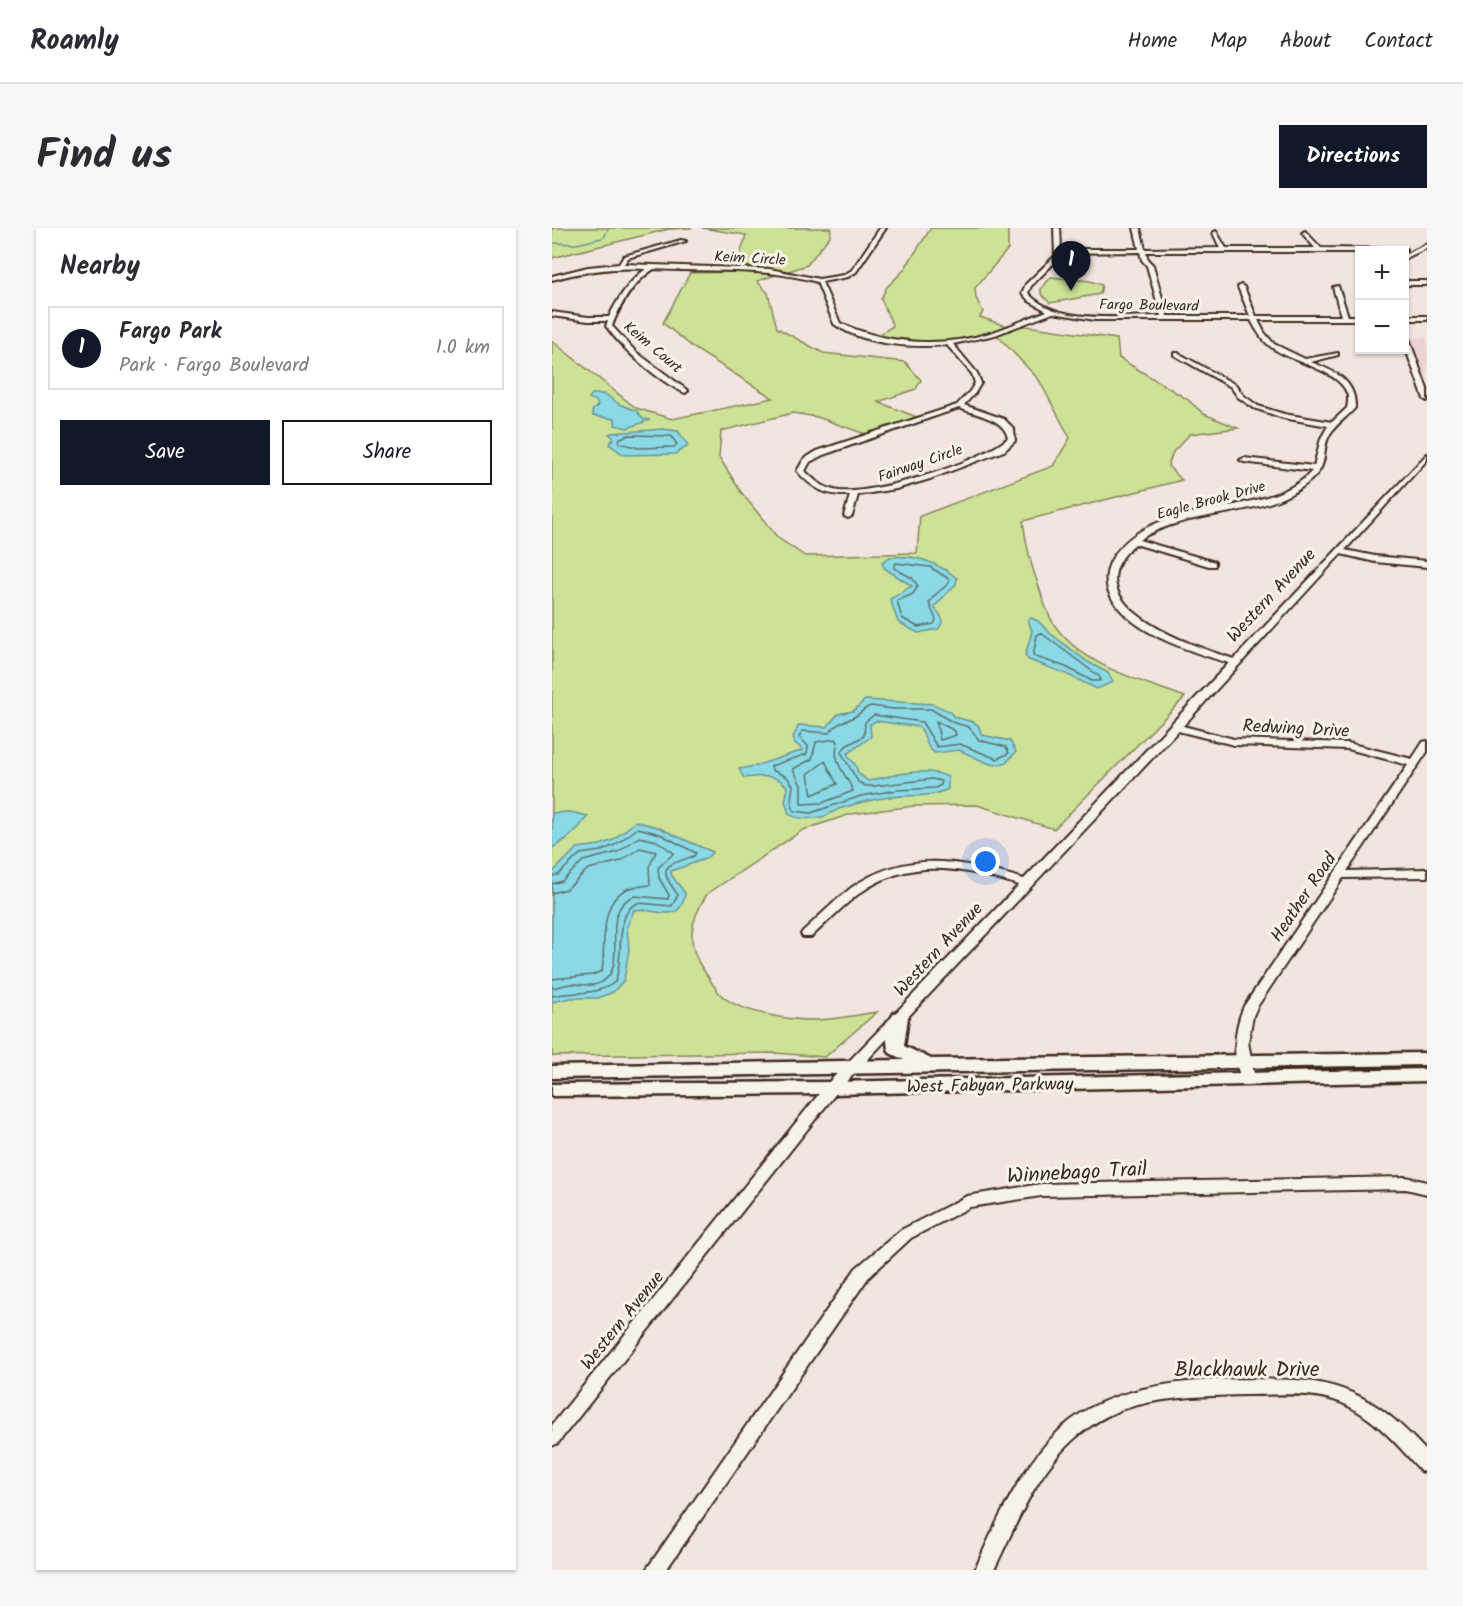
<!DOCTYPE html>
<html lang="en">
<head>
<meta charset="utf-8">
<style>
  body { margin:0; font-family:Kalam,sans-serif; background:#f7f7f7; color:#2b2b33 }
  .controls { position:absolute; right:18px; top:18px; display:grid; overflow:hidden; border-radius:0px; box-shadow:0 2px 4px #0004 }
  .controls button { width:54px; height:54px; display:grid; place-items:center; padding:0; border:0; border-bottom:2px solid #e1e1e2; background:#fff; color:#2b2b33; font:30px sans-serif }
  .you { position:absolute; left:434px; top:634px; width:21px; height:21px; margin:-15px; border:4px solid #fff; border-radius:50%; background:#1a73e8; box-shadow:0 0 0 9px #1a73e833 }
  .badge { display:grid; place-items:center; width:39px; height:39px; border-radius:50%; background:#111827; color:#fff; font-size:20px; font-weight:700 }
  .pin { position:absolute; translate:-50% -50px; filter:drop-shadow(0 2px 3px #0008) }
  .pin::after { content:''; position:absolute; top:32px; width:21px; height:18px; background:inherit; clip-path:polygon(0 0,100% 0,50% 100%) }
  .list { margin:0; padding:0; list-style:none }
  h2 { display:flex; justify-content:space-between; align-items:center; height:78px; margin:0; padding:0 24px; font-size:26px }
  h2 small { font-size:20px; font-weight:400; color:#7c7c81 }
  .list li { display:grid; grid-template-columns:39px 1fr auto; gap:18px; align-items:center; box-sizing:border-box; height:84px; margin:0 12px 12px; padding:0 12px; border:2px solid #e1e1e2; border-radius:0px }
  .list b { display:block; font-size:22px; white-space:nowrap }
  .list p { margin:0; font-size:20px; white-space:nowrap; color:#7c7c81 }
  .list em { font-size:20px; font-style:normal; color:#7c7c81 }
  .actions { display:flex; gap:12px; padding:18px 24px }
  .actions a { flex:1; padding:14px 0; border:2px solid #111827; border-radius:0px; text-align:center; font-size:21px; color:#111827 }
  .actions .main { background:#111827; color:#fff }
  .map { position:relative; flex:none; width:875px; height:1342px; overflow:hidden; border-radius:0px }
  header { display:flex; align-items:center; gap:36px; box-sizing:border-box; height:84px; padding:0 30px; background:#fff; border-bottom:2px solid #e1e1e2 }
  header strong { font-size:28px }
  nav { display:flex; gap:33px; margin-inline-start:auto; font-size:21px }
  .intro { display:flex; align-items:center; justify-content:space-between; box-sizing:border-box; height:144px; padding:0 36px }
  h1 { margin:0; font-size:42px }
  .button { padding:15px 27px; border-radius:0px; background:#111827; color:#fff; font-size:21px; font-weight:700 }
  main { display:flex; gap:36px; padding:0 36px }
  aside { flex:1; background:#fff; border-radius:0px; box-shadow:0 2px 4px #0004 }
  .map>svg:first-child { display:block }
</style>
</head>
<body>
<header>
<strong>Roamly</strong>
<nav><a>Home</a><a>Map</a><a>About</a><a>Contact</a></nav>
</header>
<div class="intro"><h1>Find us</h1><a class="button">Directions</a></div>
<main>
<aside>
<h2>Nearby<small></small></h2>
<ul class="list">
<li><span class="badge">1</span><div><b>Fargo Park</b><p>Park · Fargo Boulevard</p></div><em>1.0 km</em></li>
</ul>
<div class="actions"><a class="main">Save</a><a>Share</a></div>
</aside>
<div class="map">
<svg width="875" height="1342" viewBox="0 0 875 1342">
  <rect width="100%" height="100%" fill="#f2e4df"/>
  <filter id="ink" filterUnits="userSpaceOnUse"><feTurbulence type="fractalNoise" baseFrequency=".0167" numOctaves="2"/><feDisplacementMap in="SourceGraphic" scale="12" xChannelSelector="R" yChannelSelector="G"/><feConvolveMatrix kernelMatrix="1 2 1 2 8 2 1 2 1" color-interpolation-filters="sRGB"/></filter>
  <g filter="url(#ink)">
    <path fill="#ecd2d4" d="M857,110H875V161Z"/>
    <path fill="#cde296" stroke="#84865a" stroke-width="1.5" d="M0,0H140L117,1L0,30Z
      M150,0H279L278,8L255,37L205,53L216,65L225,100L271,125L353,134L369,152L364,161L326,174L370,191L319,208L265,189L241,185L169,203L167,229L189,264L226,310L253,328L365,325L368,288L501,238L518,210L487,152L443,105C401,117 363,115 320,111L341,98L329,71L334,60L351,43L379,0H456V21L423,60L424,70L431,84L428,89L451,97L474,98L565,111L567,130L635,171L652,186L686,200L638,206L621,224L616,238L630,252L471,293C474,316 478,335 486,356C491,372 496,390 507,403C537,440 590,453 633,469L502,601L425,577L362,578L299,586L251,602L155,666C138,693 133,716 152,743C157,750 162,759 168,766C185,784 236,792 260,792C282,792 304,787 325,784L273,829L223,825L0,828V113L84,180L120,191L221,170L143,121L111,95L138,45L183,44L194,7Z
      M499,49L538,53L550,57L548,66L498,75L489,66V61Z"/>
    <path fill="#8ad9e6" stroke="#6a9396" stroke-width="1.5" d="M40,166H53L67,176L85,183L91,191L98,192L75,200L63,197V191L41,188L40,183L46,177L44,173L37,170Z
      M111,201L126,203L136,217L135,219L123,226L72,227L57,216L62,210L57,206L60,205Z
      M338,329C364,326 386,335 405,350L404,356L382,379C388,387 395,392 386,401L366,405L346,394L338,371L360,358L332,340L330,334Z
      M479,390L486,393L499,406L536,434L556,445L561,454L545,461L512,445L477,432L473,428L480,403L476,392Z
      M313,472L381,476L397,483L402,489L421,494L426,497L430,507L458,513L464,524L454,535L442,537L433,534L407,522L383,525C372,519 375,507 367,499L324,493L318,496L319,509L295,526L304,538L306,545L316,553C340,547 373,538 396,549V561C376,571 353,566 331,570C317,572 303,576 290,580C282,582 277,588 269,589C258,591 246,592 237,586L233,573L236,560C226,545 208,548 192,550L187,541L203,538L251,522L243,515L241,509L247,497L275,499L286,486L301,483Z
      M18,584L36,588C26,602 16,612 0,620V585Z
      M84,593C93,597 104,597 112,602C128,610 144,617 161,624L153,631L119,643L120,648L133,665C129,699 102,679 82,682L75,699L77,721L72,752L61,764L46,770H19L0,774V645L25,620L48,617L61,612Z"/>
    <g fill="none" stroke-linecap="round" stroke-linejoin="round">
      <path stroke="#5b706e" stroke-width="1.5" d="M78,207L119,208L125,216L122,219L87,220L67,215L68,210Z
        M344,335L378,339L397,351V355L382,368L377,375L384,392L382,396L366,399L350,390L345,373L361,366L366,358L360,350L342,340Z
        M489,405L548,449V453H540L514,439L481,428L485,407Z
        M319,478L341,481H379L400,494L417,499L427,512L454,519L457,525L445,531L408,516L385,519L370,494L322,487L313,494L312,508L294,518L289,524L306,554L314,558H322L380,551L389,553V557L383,560L346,562L309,568L259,585L242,583L239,573L241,557L235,549L220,542L219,538L255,526L256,518L247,509L250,503L277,505C289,492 288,496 302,489C309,486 311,480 319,478Z
        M384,493L403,503L404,507L388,512Z
        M284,511L286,514C279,534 294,545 301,563L270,575L249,576V557L241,541L260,531L264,514Z
        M273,533L285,556L260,567L256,546Z
        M0,648L6,647L28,626L49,623L63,617L86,600L108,606L144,625L142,628C113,638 104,638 126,667L120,678L86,675C61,683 73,731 63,754C45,768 21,763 0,768
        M0,656L10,653L31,633L66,624L87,609L105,613L122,625L106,640L107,650L117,667L116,671L82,668C44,684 79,736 50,754C41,760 28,755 18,756C12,757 6,759 0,760
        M0,665L15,661L36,641L69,633L88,620L104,624L97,639L98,657C91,658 82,658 75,661C46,674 54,718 50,743L40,747L0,751"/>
      <path stroke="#6a9396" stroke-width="1.5" d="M52,9L57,0
        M0,15L25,16L50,10"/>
      <defs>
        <path id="minor" d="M328,0H334L304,44L296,49L270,54L288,95C334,116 389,120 438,105C457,99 476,90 495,83L477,73L470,65L474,56L503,28L502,0H508L509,21H587L582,0H588L593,21L668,20L661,5L664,3L674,20H763L750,5L753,3L769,20L854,21L852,24H594L596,32L601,37L615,88H698L686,59L689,57L692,59L704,88H789L781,59L786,58L796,88H808V92H706L712,104L722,116L753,131L786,125V127L759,134C782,143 804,152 803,180C794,190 784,196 778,206C768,223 778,235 760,251C716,293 638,278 587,312L663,334V338H657L583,316C515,376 640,418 682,431L875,226V232L793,322L823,328L875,333V339L823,334L789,326L631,498L682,511L796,515L860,531L871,514L875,513V524L795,643L875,641V649L791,650L705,779L701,788L696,814L703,851L701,854H691C679,831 682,801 692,778L856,537L796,521L682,517L626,503L285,864L6,1215L0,1218V1197L275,856L467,657C410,640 359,628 308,665C290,678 275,695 259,709H251L249,706L251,703C267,689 282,673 299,660C355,620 411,633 472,651L677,435C638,423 572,404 556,362C553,352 555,339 560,331C589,283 657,285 704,272C724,267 746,259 760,243L692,234L688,232L692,230L762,238L769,210L776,198L731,190L702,180L686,169L679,159L622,127V125H626L684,157L691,167L706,178L732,186L780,194L795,180C796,175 797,170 795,165C786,141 738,134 719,119C710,112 704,102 699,92H543L501,85L443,107L401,116L425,145L429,155L423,165L412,177L452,191L462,201L463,213L452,223L378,251L344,261L306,267L300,288L296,290L292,288L298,267C274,268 261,261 245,243L252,231L265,223L405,177L418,163L423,155L420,146L395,117C359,120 312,117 282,96L265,54C212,39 156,44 102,41C81,54 69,75 60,98L84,124L135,162L136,163L133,165C106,153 71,122 54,98L56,93H36L0,88V84L36,89H57C66,70 77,53 94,41C61,39 32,43 0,52V48L36,39L67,36L72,28L129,12L134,13L76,30L72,36L218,41L267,51L292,47L300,42ZM588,24L590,32L595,38L609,88C570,88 504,97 476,65L479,58L508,29L509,25ZM407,180C424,187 452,190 456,210C430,234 323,267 287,263C272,261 263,253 253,243L258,234L271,227Z
          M875,16V20L852,31V27Z
          M852,53H875V57H852Z
          M852,88H875V92H852Z
          M852,103L855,105L875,161V173L872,171L852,116Z
          M854,949L875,954V966L854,961L489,968L418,979L359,1010L316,1050L114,1342H94L304,1040L349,1002L415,968L489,956Z
          M744,1152C803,1156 837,1182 875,1224V1245L869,1243C846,1217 822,1189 790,1175C760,1163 726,1167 695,1167C659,1168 622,1168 586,1177C567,1181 549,1190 533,1202C487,1236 466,1293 442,1342H423C445,1291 474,1228 518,1193C575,1148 675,1150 744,1152Z"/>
        <path id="major" d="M348,783L354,785L356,789L352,818L379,831L875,825V837L0,850V838L352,832L338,825C332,814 336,796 342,785Z
          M875,841V853L280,866L0,868V856L280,854Z"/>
      </defs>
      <use href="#minor" stroke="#3b2a1e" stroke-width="4"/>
      <use href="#major" stroke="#3b2a1e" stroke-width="5"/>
      <use href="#minor" fill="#f7f3e8" fill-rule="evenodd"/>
      <use href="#major" fill="#f7f3e8" fill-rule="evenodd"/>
    </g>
  </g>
  <g text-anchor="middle" stroke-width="6" stroke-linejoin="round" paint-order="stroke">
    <g font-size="15" fill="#3b2a1e" stroke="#f7f3e8">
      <text transform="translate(198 30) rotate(3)" y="5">Keim Circle</text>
      <text transform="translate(597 77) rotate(1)" y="5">Fargo Boulevard</text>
      <text transform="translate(101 119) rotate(40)" y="5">Keim Court</text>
      <text transform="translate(368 235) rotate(-19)" y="5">Fairway Circle</text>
      <text transform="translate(659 272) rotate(-15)" y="5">Eagle Brook Drive</text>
    </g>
    <g font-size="18" fill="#3b2a1e" stroke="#f7f3e8">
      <text transform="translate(719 367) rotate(-47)" y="6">Western Avenue</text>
      <text transform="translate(744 500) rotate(3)" y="6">Redwing Drive</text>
      <text transform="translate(751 669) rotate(-56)" y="6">Heather Road</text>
      <text transform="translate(386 721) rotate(-47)" y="6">Western Avenue</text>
      <text transform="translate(438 857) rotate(-1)" y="6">West Fabyan Parkway</text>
      <text transform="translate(70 1092) rotate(-51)" y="6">Western Avenue</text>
    </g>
    <g font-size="21" fill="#3b2a1e" stroke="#f7f3e8">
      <text transform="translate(525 944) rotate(-3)" y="7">Winnebago Trail</text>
      <text x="695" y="1148">Blackhawk Drive</text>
    </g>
  </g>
</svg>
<div class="controls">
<button>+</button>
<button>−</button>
</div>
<div class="you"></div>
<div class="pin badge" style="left:519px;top:63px">1</div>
</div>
</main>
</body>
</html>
